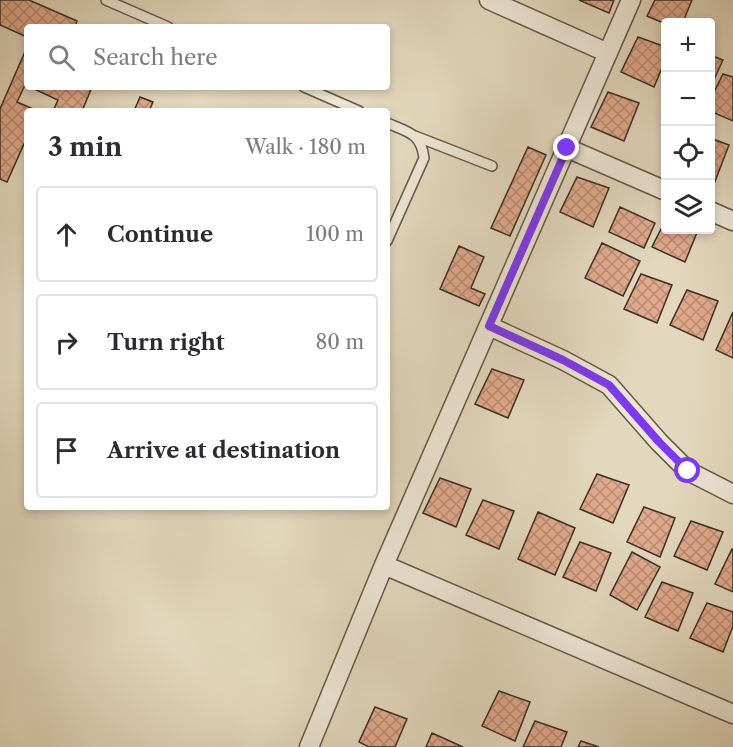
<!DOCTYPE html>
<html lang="en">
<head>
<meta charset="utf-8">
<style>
  body { margin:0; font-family:"Libre Caslon Text",serif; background:#f7f7f7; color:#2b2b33 }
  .controls { position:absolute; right:18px; top:18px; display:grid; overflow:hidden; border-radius:6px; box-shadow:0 3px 9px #0003 }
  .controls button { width:54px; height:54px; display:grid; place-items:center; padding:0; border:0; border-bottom:2px solid #e1e1e2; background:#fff; color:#2b2b33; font:30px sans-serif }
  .stop { position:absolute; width:18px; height:18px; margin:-14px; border:4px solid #7c3aed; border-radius:50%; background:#fff }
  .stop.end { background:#7c3aed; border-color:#fff; box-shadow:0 2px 6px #0008 }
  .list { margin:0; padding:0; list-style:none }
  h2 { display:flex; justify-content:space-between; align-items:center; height:78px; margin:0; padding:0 24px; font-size:26px }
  h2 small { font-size:20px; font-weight:400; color:#7c7c81 }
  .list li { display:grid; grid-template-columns:39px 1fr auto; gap:18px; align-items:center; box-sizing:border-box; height:96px; margin:0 12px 12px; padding:0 12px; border:2px solid #e1e1e2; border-radius:6px }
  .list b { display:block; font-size:22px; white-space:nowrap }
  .list em { font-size:20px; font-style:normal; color:#7c7c81 }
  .icon { flex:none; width:33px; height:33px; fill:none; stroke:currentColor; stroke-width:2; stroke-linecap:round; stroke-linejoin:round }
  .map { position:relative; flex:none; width:733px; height:747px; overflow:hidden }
  .search { position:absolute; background:#fff; box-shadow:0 3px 9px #0003; left:24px; top:24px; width:366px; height:66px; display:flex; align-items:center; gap:15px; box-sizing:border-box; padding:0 21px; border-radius:6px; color:#7c7c81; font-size:22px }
  .panel { position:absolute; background:#fff; box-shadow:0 3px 9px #0003; left:24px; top:108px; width:366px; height:402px; border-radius:6px }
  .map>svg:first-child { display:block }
</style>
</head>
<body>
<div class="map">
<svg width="733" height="747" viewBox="0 0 733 747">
  <defs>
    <pattern id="building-cross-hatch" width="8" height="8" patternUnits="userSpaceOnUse" patternTransform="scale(1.5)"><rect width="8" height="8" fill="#e2aa8d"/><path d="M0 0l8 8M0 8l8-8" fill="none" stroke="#b88b73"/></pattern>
  </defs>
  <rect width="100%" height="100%" fill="#e3d8be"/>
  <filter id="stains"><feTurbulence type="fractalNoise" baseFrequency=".00333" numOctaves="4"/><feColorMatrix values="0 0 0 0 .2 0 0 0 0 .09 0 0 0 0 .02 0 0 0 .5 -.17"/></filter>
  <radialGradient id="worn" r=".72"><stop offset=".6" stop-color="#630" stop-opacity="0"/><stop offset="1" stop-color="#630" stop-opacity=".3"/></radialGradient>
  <path fill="url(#building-cross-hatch)" stroke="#3a2d24" stroke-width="1.5" d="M0,0H29L77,21L75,27H27V37L0,25Z
    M579,0H614L609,13Z
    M655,0H692L683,22H666V24L647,16Z
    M638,37L666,47V58L654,87L621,72Z
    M27,47V86L25,85L17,102L38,111H27V145L24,144L7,182L0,179V109Z
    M710,55L723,60L710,88Z
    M723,74L733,77V121L710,111V100Z
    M30,87H92L82,111H53L58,100Z
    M608,92L639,103L624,141L591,127Z
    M140,97L153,102L149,111H134Z
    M710,138L729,145L714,184L710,182Z
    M528,147L546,155L510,236L491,228Z
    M577,177L609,188L593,227L560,212Z
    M620,207L655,223L644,248L609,232Z
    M666,219V230H698L685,262L652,247Z
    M602,243L640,261L623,296L585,278Z
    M459,246L484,257L471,288L485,294L479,306L440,289Z
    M641,274L672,285L657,323L624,309Z
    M687,290L718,301L703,340L670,325Z
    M733,312V358L716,350Z
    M492,369L524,380L508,418L475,404Z
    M597,474L629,485L613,523L580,509Z
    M440,478L471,489L456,527L423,513Z
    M483,500L514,511L499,549L466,535Z
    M644,507L675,518L660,557L627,542Z
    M538,512L575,528L555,575L518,559Z
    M691,521L723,532L707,570L674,556Z
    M580,542L611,553L596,591L563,577Z
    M732,549H733V592L715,584Z
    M632,552L660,567L637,610L610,595Z
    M662,582L693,593L678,631L645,617Z
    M707,603L733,612V626L723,652L690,638Z
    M499,691L530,702L515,741L482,726Z
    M375,707L407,719L395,747H369L359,742Z
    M535,721L567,732L561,747H523Z
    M432,733L463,747H426Z
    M581,741L599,747H578Z"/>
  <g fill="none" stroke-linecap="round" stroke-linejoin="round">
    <defs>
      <path id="service" d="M106,0L168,27
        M304,87L359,111
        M387,123C408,132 421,133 424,158L387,241
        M415,136L492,166"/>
      <path id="minor" d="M489,0L608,53
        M567,148L666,191
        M710,211L733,221
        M489,326L563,360L609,385L659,442L688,471L733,494
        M384,565L733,714
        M309,747L384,565L631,0"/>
    </defs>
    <use href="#service" stroke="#64584a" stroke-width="12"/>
    <use href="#minor" stroke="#64584a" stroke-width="21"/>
    <use href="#service" stroke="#ede6d5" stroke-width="9"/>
    <use href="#minor" stroke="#ede6d5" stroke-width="18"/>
  </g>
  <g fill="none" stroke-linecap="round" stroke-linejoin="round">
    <path stroke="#7c3aed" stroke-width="8" d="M567,148L489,326L563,360L609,385L659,442L688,471"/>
  </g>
  <rect width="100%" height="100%" filter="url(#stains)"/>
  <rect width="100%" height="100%" fill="url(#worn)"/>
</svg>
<div class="controls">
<button>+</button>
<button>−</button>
<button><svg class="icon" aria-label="locate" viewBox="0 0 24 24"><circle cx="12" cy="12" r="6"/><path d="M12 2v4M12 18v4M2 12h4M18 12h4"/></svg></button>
<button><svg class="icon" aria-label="layers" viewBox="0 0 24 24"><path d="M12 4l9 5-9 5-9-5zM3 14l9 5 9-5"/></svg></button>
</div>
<div class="stop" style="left:688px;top:471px"></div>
<div class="stop end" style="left:567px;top:148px"></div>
<div class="search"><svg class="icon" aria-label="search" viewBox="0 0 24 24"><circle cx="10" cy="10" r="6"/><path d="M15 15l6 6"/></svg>Search here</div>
<section class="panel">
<h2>3 min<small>Walk · 180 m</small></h2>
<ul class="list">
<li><svg class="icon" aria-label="ahead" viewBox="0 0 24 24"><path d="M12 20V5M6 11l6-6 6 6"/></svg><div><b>Continue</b></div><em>100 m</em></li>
<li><svg class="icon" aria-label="right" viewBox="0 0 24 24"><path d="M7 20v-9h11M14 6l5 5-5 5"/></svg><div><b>Turn right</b></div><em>80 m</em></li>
<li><svg class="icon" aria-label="arrive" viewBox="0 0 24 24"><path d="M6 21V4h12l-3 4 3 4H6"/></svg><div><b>Arrive at destination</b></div></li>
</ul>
</section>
</div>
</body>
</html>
